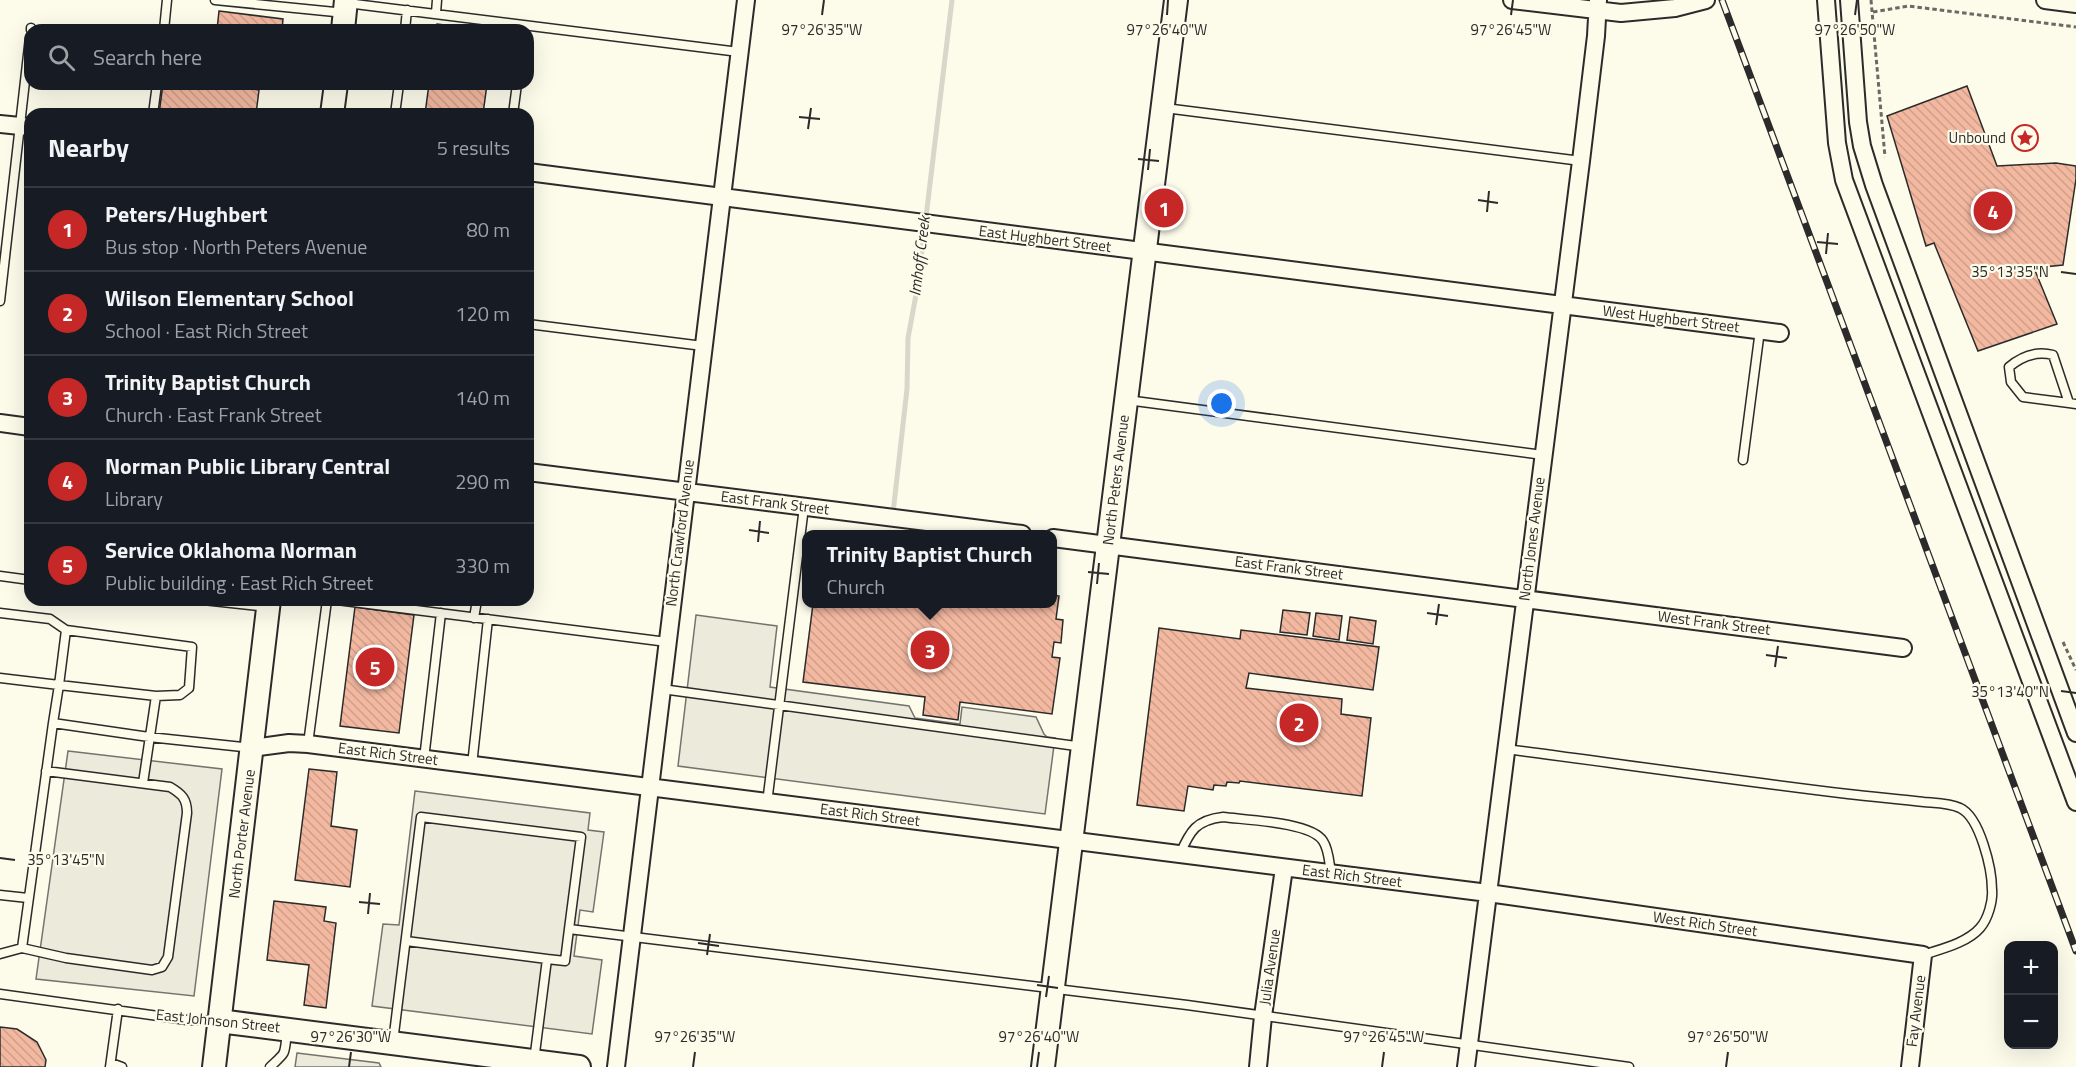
<!DOCTYPE html>
<html lang="en">
<head>
<meta charset="utf-8">
<style>
  body { margin:0; font-family:"Titillium Web",sans-serif; background:#20242c; color:#f1f3f6 }
  .controls { position:absolute; right:18px; bottom:18px; display:grid; overflow:hidden; border-radius:12px; box-shadow:0 6px 24px #0002 }
  .controls button { width:54px; height:54px; display:grid; place-items:center; padding:0; border:0; border-bottom:2px solid #363941; background:#171b24; color:#f1f3f6; font:30px sans-serif }
  .you { position:absolute; left:1222px; top:404px; width:21px; height:21px; margin:-15px; border:4px solid #fff; border-radius:50%; background:#1a73e8; box-shadow:0 0 0 9px #1a73e833 }
  .badge { display:grid; place-items:center; width:39px; height:39px; border-radius:50%; background:#c62828; color:#fff; font-size:20px; font-weight:700 }
  .pin { position:absolute; translate:-50% -50%; border:3px solid #fff; box-shadow:0 2px 6px #0006 }
  .popup { position:absolute; left:802px; top:530px; width:255px; height:78px; box-sizing:border-box; display:grid; place-content:center; border-radius:12px; background:#171b24; filter:drop-shadow(0 2px 4px #0005); font-size:20px; white-space:nowrap; color:#9ea1a6 }
  .popup b { font-size:22px; color:#f1f3f6 }
  .popup::after { content:''; position:absolute; left:50%; top:100%; margin-left:-12px; border:12px solid transparent; border-top-color:#171b24 }
  .list { margin:0; padding:0; list-style:none }
  h2 { display:flex; justify-content:space-between; align-items:center; height:78px; margin:0; padding:0 24px; font-size:26px }
  h2 small { font-size:20px; font-weight:400; color:#9ea1a6 }
  .list li { display:grid; grid-template-columns:39px 1fr auto; gap:18px; align-items:center; box-sizing:border-box; height:84px; padding:0 24px; border-top:2px solid #363941 }
  .list b { display:block; font-size:22px; white-space:nowrap }
  .list p { margin:0; font-size:20px; white-space:nowrap; color:#9ea1a6 }
  .list em { font-size:20px; font-style:normal; color:#9ea1a6 }
  .icon { flex:none; width:33px; height:33px; fill:none; stroke:currentColor; stroke-width:2; stroke-linecap:round; stroke-linejoin:round }
  .map { position:relative; flex:none; width:2076px; height:1067px; overflow:hidden }
  .search { position:absolute; background:#171b24; box-shadow:0 6px 24px #0002; left:24px; top:24px; width:510px; height:66px; display:flex; align-items:center; gap:15px; box-sizing:border-box; padding:0 21px; border-radius:18px; color:#9ea1a6; font-size:22px }
  .panel { position:absolute; background:#171b24; box-shadow:0 6px 24px #0002; left:24px; top:108px; width:510px; height:498px; border-radius:18px }
  .map>svg:first-child { display:block }
</style>
</head>
<body>
<div class="map">
<svg width="2076" height="1067" viewBox="0 0 2076 1067">
  <defs>
    <pattern id="building-back-hatch" width="6" height="6" patternUnits="userSpaceOnUse" patternTransform="scale(1.5)"><rect width="6" height="6" fill="#f2b8a0"/><path d="M-1 5l2 2M0 0l6 6M5-1l2 2" fill="none" stroke="#d09e8a"/></pattern>
  </defs>
  <rect width="100%" height="100%" fill="#fdfbea"/>
  <path fill="#eceadb" stroke="#74746e" stroke-width="1.5" d="M696,615L777,626L770,687L909,706L915,718L960,724L962,707L1036,717L1044,734L1047,737L1055,738L1045,814L678,766Z
    M68,751L222,769L194,996L36,979Z
    M415,791L590,813L588,830L604,832L593,912L580,910L574,956L602,960L592,1034L372,1006L383,924L399,925Z
    M297,1053L379,1063L381,1067H295Z"/>
  <g fill="none" stroke-linecap="round" stroke-linejoin="round">
    <path stroke="#d8d7c9" stroke-width="5" d="M893,513L907,389L908,338L918,284L952,0"/>
  </g>
  <path fill="url(#building-back-hatch)" stroke="#2b2b2b" stroke-width="1.5" d="M219,11L283,19L282,30H217Z
    M437,24L481,30H436Z
    M163,84H213L259,90L256,114H159Z
    M429,84H487L483,114H425Z
    M1967,86L1997,166L2056,163L2076,166V179L2063,265L2034,268L2057,324L1978,351L1934,243L1926,246L1887,116Z
    M1053,595L1059,596L1056,619L1063,620L1061,643L1054,642L1052,657L1060,658L1052,714L960,702L958,720L923,715L925,697L803,682L813,604H1053Z
    M355,607L414,615L399,733L340,726Z
    M1283,610L1310,613L1307,635L1280,632Z
    M1316,613L1342,616L1339,640L1313,636Z
    M1350,617L1376,621L1373,644L1347,640Z
    M1159,628L1240,639L1241,630L1379,647L1373,690L1249,673L1246,688L1342,699L1341,714L1371,718L1362,796L1240,781L1239,783L1227,782L1226,786L1214,785L1213,790L1188,786L1184,811L1137,805Z
    M309,769L337,772L331,826L357,830L350,887L295,880Z
    M274,901L326,907L324,921L336,923L326,1008L304,1005L309,965L267,960Z
    M0,1027L17,1029L37,1042L46,1060L45,1067H0Z"/>
  <g fill="none" stroke-linecap="round" stroke-linejoin="round">
    <defs>
      <path id="lane" d="M215,0L345,13
        M347,3L739,52
        M436,13L437,0
        M31,30V28
        M164,30L167,0
        M405,30L407,10
        M1165,108L1581,161
        M153,114L157,84
        M395,114L399,84
        M513,114L517,84
        M0,301L30,37
        M528,324L703,346
        M30,356V370
        M1127,400L1543,455
        M2069,403L2053,355C2037,351 2022,356 2009,367L2011,382L2023,397L2069,403L2076,404
        M1743,460L1760,330
        M0,576L30,580
        M203,600L268,607
        M337,600L667,642
        M0,613L50,619L66,630L59,685L0,678
        M474,618L477,600
        M66,630L192,647L189,688L180,695L156,696L143,783
        M662,689L1083,747
        M53,723L59,685L156,696
        M308,744L327,600
        M1506,749C1620,764 1733,780 1848,794C1873,797 1899,799 1924,802C1935,803 1950,803 1960,808C1980,817 1992,869 1992,890C1993,901 1988,919 1980,928C1967,943 1941,949 1923,955
        M424,759L441,613
        M472,765L488,619
        M767,803L804,507
        M1180,854C1190,831 1196,820 1223,817C1246,820 1311,822 1323,841C1329,850 1329,862 1331,873
        M0,895L28,898
        M406,941L547,959
        M22,948L66,958L152,970L162,967L168,957L187,813C187,799 182,794 170,787L46,771
        M0,954L22,948L53,723L149,737L252,748
        M0,994L187,1020L219,1021
        M393,1042L421,817L581,837L569,929L1187,1005L1629,1067
        M534,1061L547,959L565,961L569,929
        M111,1063L122,1067
        M110,1067L118,1009
        M270,1067C287,1051 284,1056 287,1032"/>
      <path id="street" d="M1512,0L1621,13L1675,8L1706,0
        M1826,0L1837,143L1844,180L2076,802
        M1849,0L1858,122L1862,146L1874,185L2076,733
        M2045,0L2076,4
        M0,124L30,127
        M528,172L1780,333
        M0,423L30,427
        M528,472L1022,534
        M1053,538L1903,648
        M252,748L289,743L308,744L1488,893L1923,955L1910,1067
        M616,1067L746,0
        M1258,1067L1263,1016L1284,868
        M1466,1067L1581,161L1596,36L1598,0"/>
      <path id="secondary" d="M343,30L346,0
        M332,114L336,84
        M219,1021L579,1067
        M214,1067L269,600
        M1043,1067L1176,0"/>
    </defs>
    <use href="#lane" stroke="#2b2b2b" stroke-width="11"/>
    <use href="#street" stroke="#2b2b2b" stroke-width="20"/>
    <use href="#secondary" stroke="#2b2b2b" stroke-width="26"/>
    <path stroke="#6a6964" stroke-width="3" stroke-dasharray="4.5 3" stroke-linecap="butt" d="M1871,0L1885,157
      M1873,12L1908,6L2076,27
      M2063,642L2076,670"/>
    <use href="#lane" stroke="#fdfbea" stroke-width="8"/>
    <use href="#street" stroke="#fdfbea" stroke-width="16"/>
    <use href="#secondary" stroke="#fdfbea" stroke-width="22"/>
    <defs>
      <path id="rail" d="M1722,0L2076,951"/>
    </defs>
    <use href="#rail" stroke="#2b2b2b" stroke-width="7"/>
    <use href="#rail" stroke="#fdfbea" stroke-width="4.5" stroke-dasharray="14" stroke-linecap="butt"/>
  </g>
  <path fill="none" stroke="#2b2b2b" stroke-width="2" d="M822,15L824,0M1167,15L1168,0M1511,15L1513,0M1855,15L1857,0M799,117L820,119M808,129L811,108M1138,159L1159,161M1148,170L1150,149M1478,200L1498,203M1487,212L1489,191M1817,242L1838,244M1826,254L1828,233M2061,272L2076,274M749,530L769,533M758,542L760,521M1088,572L1109,574M1097,584L1099,563M1427,613L1448,616M1436,625L1439,604M1766,655L1787,658M1775,667L1778,646M2061,691L2076,693M0,858L15,860M359,902L380,904M368,914L370,893M698,943L719,946M707,955L710,934M1037,985L1058,988M1046,997L1049,976M349,1067L351,1052M693,1067L695,1052M1037,1067L1039,1052M1382,1067L1384,1052M1726,1067L1728,1052"/>
  <defs>
    <symbol id="sight-ring" viewBox="-11 -11 22 22"><circle r="9.5" fill="#fdfbea" stroke="#c62828" stroke-width="1.5"/><path d="M0-6L1.8-2.2L6-1.7L2.9 1.2L3.7 5.4L0 3.3L-3.7 5.4L-2.9 1.2L-6-1.7L-1.8-2.2Z" fill="#c62828"/></symbol>
  </defs>
  <g fill-rule="evenodd">
    <use href="#sight-ring" x="2010" y="123" width="30" height="30"/>
  </g>
  <g text-anchor="middle" stroke-width="4.5" stroke-linejoin="round" paint-order="stroke">
    <g font-size="15" fill="#2b2b2b" stroke="#fdfbea" text-anchor="end">
      <text x="2006" y="143">Unbound</text>
    </g>
    <g font-size="15" fill="#2b2b2b" stroke="#fdfbea">
      <text transform="translate(1045 239) rotate(7)" y="5">East Hughbert Street</text>
      <text transform="translate(1671 319) rotate(7)" y="5">West Hughbert Street</text>
      <text transform="translate(1116 480) rotate(-83)" y="5">North Peters Avenue</text>
      <text transform="translate(775 503) rotate(7)" y="5">East Frank Street</text>
      <text transform="translate(680 533) rotate(-83)" y="5">North Crawford Avenue</text>
      <text transform="translate(1532 539) rotate(-83)" y="5">North Jones Avenue</text>
      <text transform="translate(1289 568) rotate(7)" y="5">East Frank Street</text>
      <text transform="translate(1714 623) rotate(7)" y="5">West Frank Street</text>
      <text transform="translate(388 754) rotate(7)" y="5">East Rich Street</text>
      <text transform="translate(870 815) rotate(7)" y="5">East Rich Street</text>
      <text transform="translate(242 834) rotate(-83)" y="5">North Porter Avenue</text>
      <text transform="translate(1352 876) rotate(7)" y="5">East Rich Street</text>
      <text transform="translate(1705 924) rotate(8)" y="5">West Rich Street</text>
      <text transform="translate(1270 967) rotate(-82)" y="5">Julia Avenue</text>
      <text transform="translate(1916 1011) rotate(-83)" y="5">Fay Avenue</text>
      <text transform="translate(218 1021) rotate(6)" y="5">East Johnson Street</text>
    </g>
    <g font-size="16" font-style="italic" fill="#2b2b2b" stroke="#fdfbea">
      <text transform="translate(919 256) rotate(-83)" y="6">Imhoff Creek</text>
    </g>
  </g>
  <g font-size="15" text-anchor="middle" fill="#2b2b2b" stroke="#fdfbea" stroke-width="4.5" stroke-linejoin="round" paint-order="stroke">
    <text x="822" y="35">97°26'35"W</text>
    <text x="1167" y="35">97°26'40"W</text>
    <text x="1511" y="35">97°26'45"W</text>
    <text x="1855" y="35">97°26'50"W</text>
    <text x="2010" y="277">35°13'35"N</text>
    <text x="2010" y="697">35°13'40"N</text>
    <text x="66" y="865">35°13'45"N</text>
    <text x="351" y="1042">97°26'30"W</text>
    <text x="695" y="1042">97°26'35"W</text>
    <text x="1039" y="1042">97°26'40"W</text>
    <text x="1384" y="1042">97°26'45"W</text>
    <text x="1728" y="1042">97°26'50"W</text>
  </g>
</svg>
<div class="controls">
<button>+</button>
<button>−</button>
</div>
<div class="you"></div>
<div class="pin badge" style="left:1164px;top:208px">1</div>
<div class="pin badge" style="left:1299px;top:723px">2</div>
<div class="pin badge" style="left:930px;top:650px">3</div>
<div class="popup"><b>Trinity Baptist Church</b>Church</div>
<div class="pin badge" style="left:1993px;top:211px">4</div>
<div class="pin badge" style="left:375px;top:667px">5</div>
<div class="search"><svg class="icon" aria-label="search" viewBox="0 0 24 24"><circle cx="10" cy="10" r="6"/><path d="M15 15l6 6"/></svg>Search here</div>
<section class="panel">
<h2>Nearby<small>5 results</small></h2>
<ul class="list">
<li><span class="badge">1</span><div><b>Peters/Hughbert</b><p>Bus stop · North Peters Avenue</p></div><em>80 m</em></li>
<li><span class="badge">2</span><div><b>Wilson Elementary School</b><p>School · East Rich Street</p></div><em>120 m</em></li>
<li><span class="badge">3</span><div><b>Trinity Baptist Church</b><p>Church · East Frank Street</p></div><em>140 m</em></li>
<li><span class="badge">4</span><div><b>Norman Public Library Central</b><p>Library</p></div><em>290 m</em></li>
<li><span class="badge">5</span><div><b>Service Oklahoma Norman</b><p>Public building · East Rich Street</p></div><em>330 m</em></li>
</ul>
</section>
</div>
</body>
</html>
